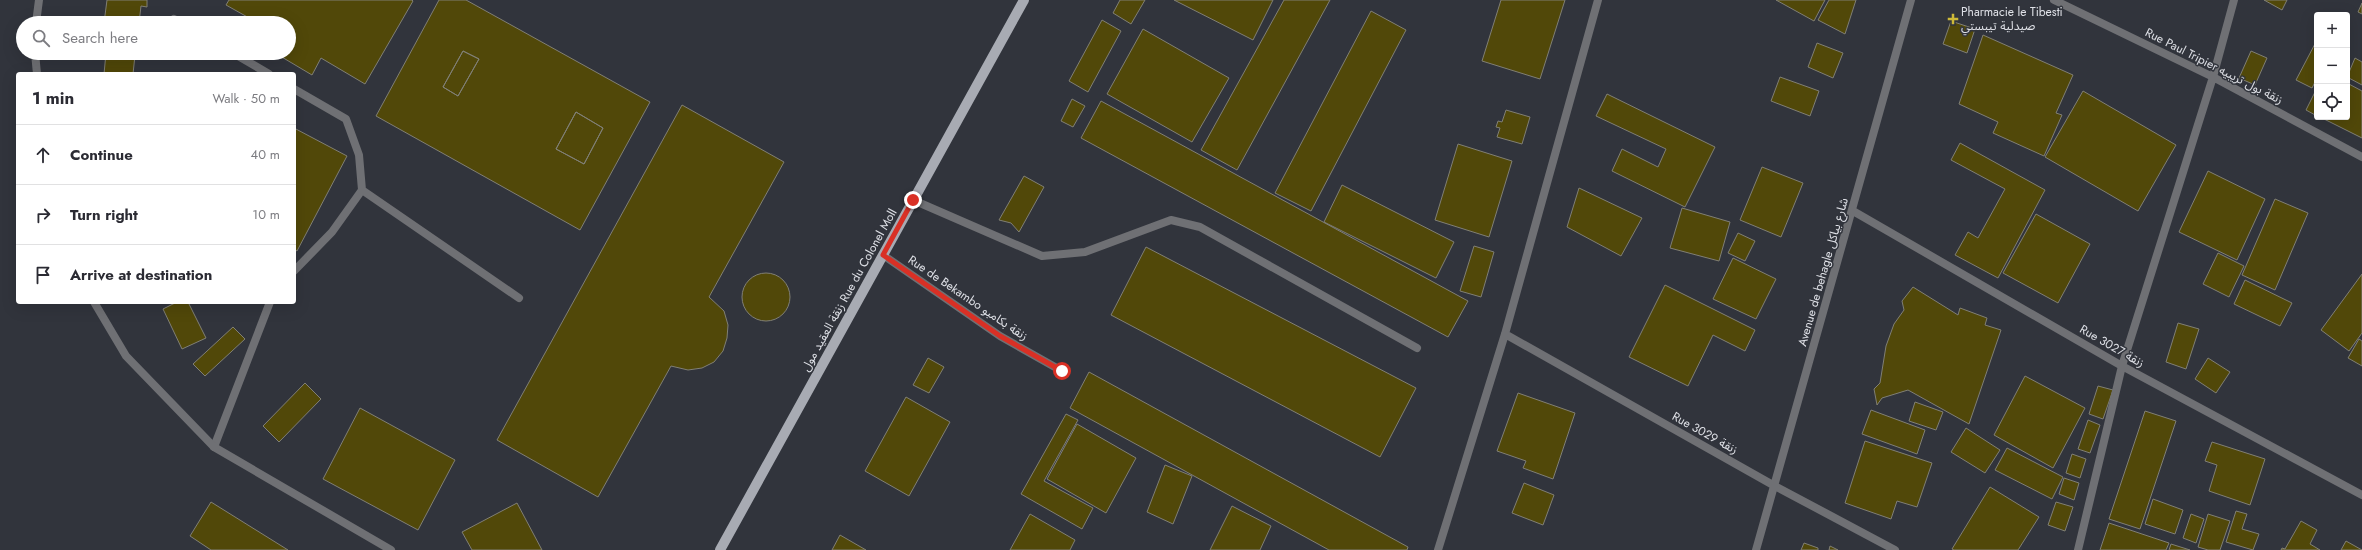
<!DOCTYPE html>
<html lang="en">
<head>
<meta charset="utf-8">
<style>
  body { margin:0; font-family:Jost,"Noto Sans Arabic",sans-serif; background:#f7f7f7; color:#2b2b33 }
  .controls { position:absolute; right:12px; top:12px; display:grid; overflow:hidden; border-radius:4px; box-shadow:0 4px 16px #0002 }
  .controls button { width:36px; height:36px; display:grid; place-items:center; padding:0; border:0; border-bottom:1px solid #e1e1e2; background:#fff; color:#2b2b33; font:20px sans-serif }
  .stop { position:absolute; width:12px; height:12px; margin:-9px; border:3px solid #d93025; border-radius:50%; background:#fff }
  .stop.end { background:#d93025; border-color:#fff; box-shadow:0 1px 4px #0008 }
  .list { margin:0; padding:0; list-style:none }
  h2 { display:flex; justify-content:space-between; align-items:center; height:52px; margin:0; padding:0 16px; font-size:17px }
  h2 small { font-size:13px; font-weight:400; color:#7c7c81 }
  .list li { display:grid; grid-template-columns:26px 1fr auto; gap:12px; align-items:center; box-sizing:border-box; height:60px; padding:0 16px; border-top:1px solid #e1e1e2 }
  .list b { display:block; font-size:15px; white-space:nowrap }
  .list em { font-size:13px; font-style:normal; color:#7c7c81 }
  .icon { flex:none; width:22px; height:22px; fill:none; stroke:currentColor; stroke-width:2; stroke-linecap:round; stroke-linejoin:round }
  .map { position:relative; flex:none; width:2362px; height:550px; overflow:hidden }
  .search { position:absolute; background:#fff; box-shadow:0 4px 16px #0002; left:16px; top:16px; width:280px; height:44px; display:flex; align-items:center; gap:10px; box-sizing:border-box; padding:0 14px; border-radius:22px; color:#7c7c81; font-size:15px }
  .panel { position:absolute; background:#fff; box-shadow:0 4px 16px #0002; left:16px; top:72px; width:280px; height:232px; border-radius:4px }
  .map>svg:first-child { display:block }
</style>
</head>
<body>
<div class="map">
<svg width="2362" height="550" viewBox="0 0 2362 550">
  <rect width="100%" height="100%" fill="#31343c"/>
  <path fill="#514809" stroke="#807f75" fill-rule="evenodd" d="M107,0H147V7L141,6L139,23H104Z
    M229,0H412L413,1L365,84L321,58L312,75L275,53H289V23H248L251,19L226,5Z
    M439,0H466L650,102L580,230L376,116ZM463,51L479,59L458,96L443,87ZM576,112L603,128L584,164L556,149Z
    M1120,0H1145L1131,24L1113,13Z
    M1174,0H1273L1253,40Z
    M1284,0H1330L1237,170L1201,150Z
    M1501,0H1565L1540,79L1482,61Z
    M1776,0H1825L1814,21Z
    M1829,0H1856L1845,34L1818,20Z
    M2264,0H2287L2282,10Z
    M2362,3V14L2358,12Z
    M1371,11L1406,30L1311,211L1275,193Z
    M1102,20L1121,31L1088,92L1069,81Z
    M1951,21L1975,29L1967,53L1943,44Z
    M1143,29L1229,78L1192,142L1107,94Z
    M1983,35L2073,75L2056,113L2062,115L2044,156L1993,133L1998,122L1959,104Z
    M2317,40V78L2312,88L2296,80Z
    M1817,43L1843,53L1833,78L1808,67Z
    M463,51L479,59L458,96L443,87Z
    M2251,51L2267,58L2255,85L2239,78Z
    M106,53L135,55L133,74H104Z
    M2355,58L2362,62V85L2347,77Z
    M1780,77L1819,91L1810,116L1771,101Z
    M2347,83L2362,91V138L2320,117H2347Z
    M2317,88V116L2306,110Z
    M2083,91L2176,145L2138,211L2045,157Z
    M1607,94L1715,147L1685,207L1612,171L1622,149L1658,167L1666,149L1596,116Z
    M1072,99L1085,106L1073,127L1061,121Z
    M1101,101L1468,301L1448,337L1081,138Z
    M682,105L784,162L709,297L724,311L728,325L727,338L723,351L714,362L702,368L688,370L671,366L598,497L497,440Z
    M1506,110L1530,117L1522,144L1497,137L1500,128L1496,127L1498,121L1502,122Z
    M576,112L603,128L584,164L556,149Z
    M294,128L347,156L297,251L294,249Z
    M1960,143L2045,190L1998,278L1955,255L1968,232L1978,238L2005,189L1951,160Z
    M1458,144L1512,161L1489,237L1435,220Z
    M1762,167L1803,183L1781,237L1740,220Z
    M2208,171L2265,199L2237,260L2179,232Z
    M1024,176L1044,187L1019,232L1011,223L999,220Z
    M1342,185L1454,242L1436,278L1324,222Z
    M1579,188L1642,218L1621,256L1567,227Z
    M2275,199L2308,213L2275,290L2242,275Z
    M1682,208L1730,222L1719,261L1670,248Z
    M2036,214L2090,244L2058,303L2003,273Z
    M1738,233L1755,241L1745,261L1728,253Z
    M1474,246L1494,252L1481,297L1460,291Z
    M1146,247L1416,388L1380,457L1111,315Z
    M2218,253L2244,266L2229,297L2203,284Z
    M1733,258L1776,279L1756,319L1713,299Z
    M742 297a24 24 0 1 1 48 0a24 24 0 1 1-48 0Z
    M2362,274V333L2349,351L2321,330Z
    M2245,280L2292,303L2280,326L2234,304Z
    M1665,285L1755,330L1745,351L1713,335L1688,386L1629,357Z
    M1913,287L1958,315L1960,308L1987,318L1985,325L2001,330L1969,424L1908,390L1882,398L1877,405L1874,389L1880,383L1886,346L1894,324L1904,310L1902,301Z
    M177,302H188L206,338L182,349L163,309Z
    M2178,323L2199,329L2186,369L2166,362Z
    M233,327L245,339L205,376L193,364Z
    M2359,339L2362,341V366L2348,358Z
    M928,358L944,367L929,393L913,385Z
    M2208,358L2230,372L2216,393L2195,379Z
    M1089,372L1408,547L1407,550H1329L1070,408Z
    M2025,376L2085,408L2053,468L1994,435Z
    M305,383L321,399L279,442L263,426Z
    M2098,386L2113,390L2103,419L2089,414Z
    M1518,393L1575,413L1553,479L1523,468L1526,461L1497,451Z
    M906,397L950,422L909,496L865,471Z
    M1915,402L1943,412L1936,430L1909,421Z
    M360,408L455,460L418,530L323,479Z
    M1871,410L1925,430L1917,454L1862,434Z
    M2145,411L2176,421L2140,529L2109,519Z
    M1066,414L1078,420L1044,481L1093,508L1082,529L1021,494Z
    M2088,420L2100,425L2090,453L2078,449Z
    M1077,424L1136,458L1106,513L1047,479Z
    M1966,428L2000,450L1985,473L1951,452Z
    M1865,441L1932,463L1917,507L1897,501L1891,519L1845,503Z
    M2212,442L2265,459L2250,505L2209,491L2217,465L2205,461Z
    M2007,448L2063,477L2052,499L1995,470Z
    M2072,454L2086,459L2080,478L2066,473Z
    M1165,465L1192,476L1173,524L1147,512Z
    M2064,478L2079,483L2074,500L2059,494Z
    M1524,483L1554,495L1543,525L1512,513Z
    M1990,487L2039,517L2018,550H1954L1952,549Z
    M2153,499L2183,510L2175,534L2145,524Z
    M211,502L288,550H211L190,536Z
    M2056,502L2073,507L2065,531L2048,525Z
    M517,503L542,550H472L462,532Z
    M1232,506L1271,526L1260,550H1210Z
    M2236,511L2247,514L2242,529L2259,534L2253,550L2226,542Z
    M1030,514L1075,540L1070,550H1010Z
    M2191,514L2204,519L2196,543L2183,538Z
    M2208,514L2230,521L2220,550H2208L2198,547Z
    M2301,521L2317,530L2310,544L2320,550H2281L2282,548L2285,549Z
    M2109,523L2169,543L2166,550H2100Z
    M840,535L866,550H832Z
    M2346,541L2362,550H2341Z
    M1804,543L1818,548V550H1801Z
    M2171,544L2190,550H2169Z
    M1830,546L1838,550H1829Z"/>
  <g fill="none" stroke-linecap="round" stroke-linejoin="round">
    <path stroke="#6f7074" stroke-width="8" d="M174,19L181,23
      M233,53L269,74
      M294,89L346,119L359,155L362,190L332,232L294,271
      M362,190L519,298
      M913,200L1042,256L1085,252L1171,220L1200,227L1417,348
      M883,255L1000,336L1062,371
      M214,447L270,302"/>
    <path stroke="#6f7074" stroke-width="8" d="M2054,0L2213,77L2362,157
      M36,23L39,0
      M35,53L37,74
      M1853,211L2122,366L2362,495
      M94,302L126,356L214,447L391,550
      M1505,334L1773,485L1895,550
      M1438,550L1505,334L1598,0
      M1756,550L1911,0
      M2078,550L2122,366L2213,77L2234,0"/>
    <path stroke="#a8abb3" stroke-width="10" d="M720,550L1024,0"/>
  </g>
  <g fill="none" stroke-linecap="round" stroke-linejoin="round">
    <path stroke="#d93025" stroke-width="5" d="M913,200L883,255L1000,336L1062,371"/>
  </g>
  <path fill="#cdb938" stroke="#31343c" stroke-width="1.5" d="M1951 13h4v4h4v4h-4v4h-4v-4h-4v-4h4z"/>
  <g text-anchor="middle" stroke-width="3" stroke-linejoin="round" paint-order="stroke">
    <g font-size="12" fill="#dfe1e7" stroke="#31343c" text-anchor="start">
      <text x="1961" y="16">Pharmacie le Tibesti<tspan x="1961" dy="14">صيدلية تيبستي</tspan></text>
    </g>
    <g font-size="12" fill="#dfe1e7" stroke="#31343c">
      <text transform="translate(2214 66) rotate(27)" y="4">Rue Paul Tripier زنقة بول تريبيه</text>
      <text transform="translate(1823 272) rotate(-74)" y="4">Avenue de behagle شارع بياكل</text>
      <text transform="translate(849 290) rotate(-61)" y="4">زنقة العقيد مول Rue du Colonel Moll</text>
      <text transform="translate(968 298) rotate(34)" y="4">Rue de Bekambo زنقة بكامبو</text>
      <text transform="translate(2112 346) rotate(30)" y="4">Rue 3027 زنقة</text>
      <text transform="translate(1705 433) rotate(29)" y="4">Rue 3029 زنقة</text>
    </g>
  </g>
</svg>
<div class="controls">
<button>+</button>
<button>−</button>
<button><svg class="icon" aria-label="locate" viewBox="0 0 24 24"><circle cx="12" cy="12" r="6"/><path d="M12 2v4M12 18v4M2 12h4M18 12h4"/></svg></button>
</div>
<div class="stop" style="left:1062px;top:371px"></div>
<div class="stop end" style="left:913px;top:200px"></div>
<div class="search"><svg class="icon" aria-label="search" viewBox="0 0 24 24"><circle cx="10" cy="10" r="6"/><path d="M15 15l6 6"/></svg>Search here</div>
<section class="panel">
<h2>1 min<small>Walk · 50 m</small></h2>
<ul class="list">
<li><svg class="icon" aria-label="ahead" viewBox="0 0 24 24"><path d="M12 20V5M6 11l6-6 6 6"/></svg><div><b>Continue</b></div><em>40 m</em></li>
<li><svg class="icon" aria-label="right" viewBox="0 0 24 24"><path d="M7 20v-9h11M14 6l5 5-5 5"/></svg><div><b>Turn right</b></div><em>10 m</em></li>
<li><svg class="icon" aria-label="arrive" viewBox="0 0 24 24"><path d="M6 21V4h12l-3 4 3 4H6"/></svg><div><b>Arrive at destination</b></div></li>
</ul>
</section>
</div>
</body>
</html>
